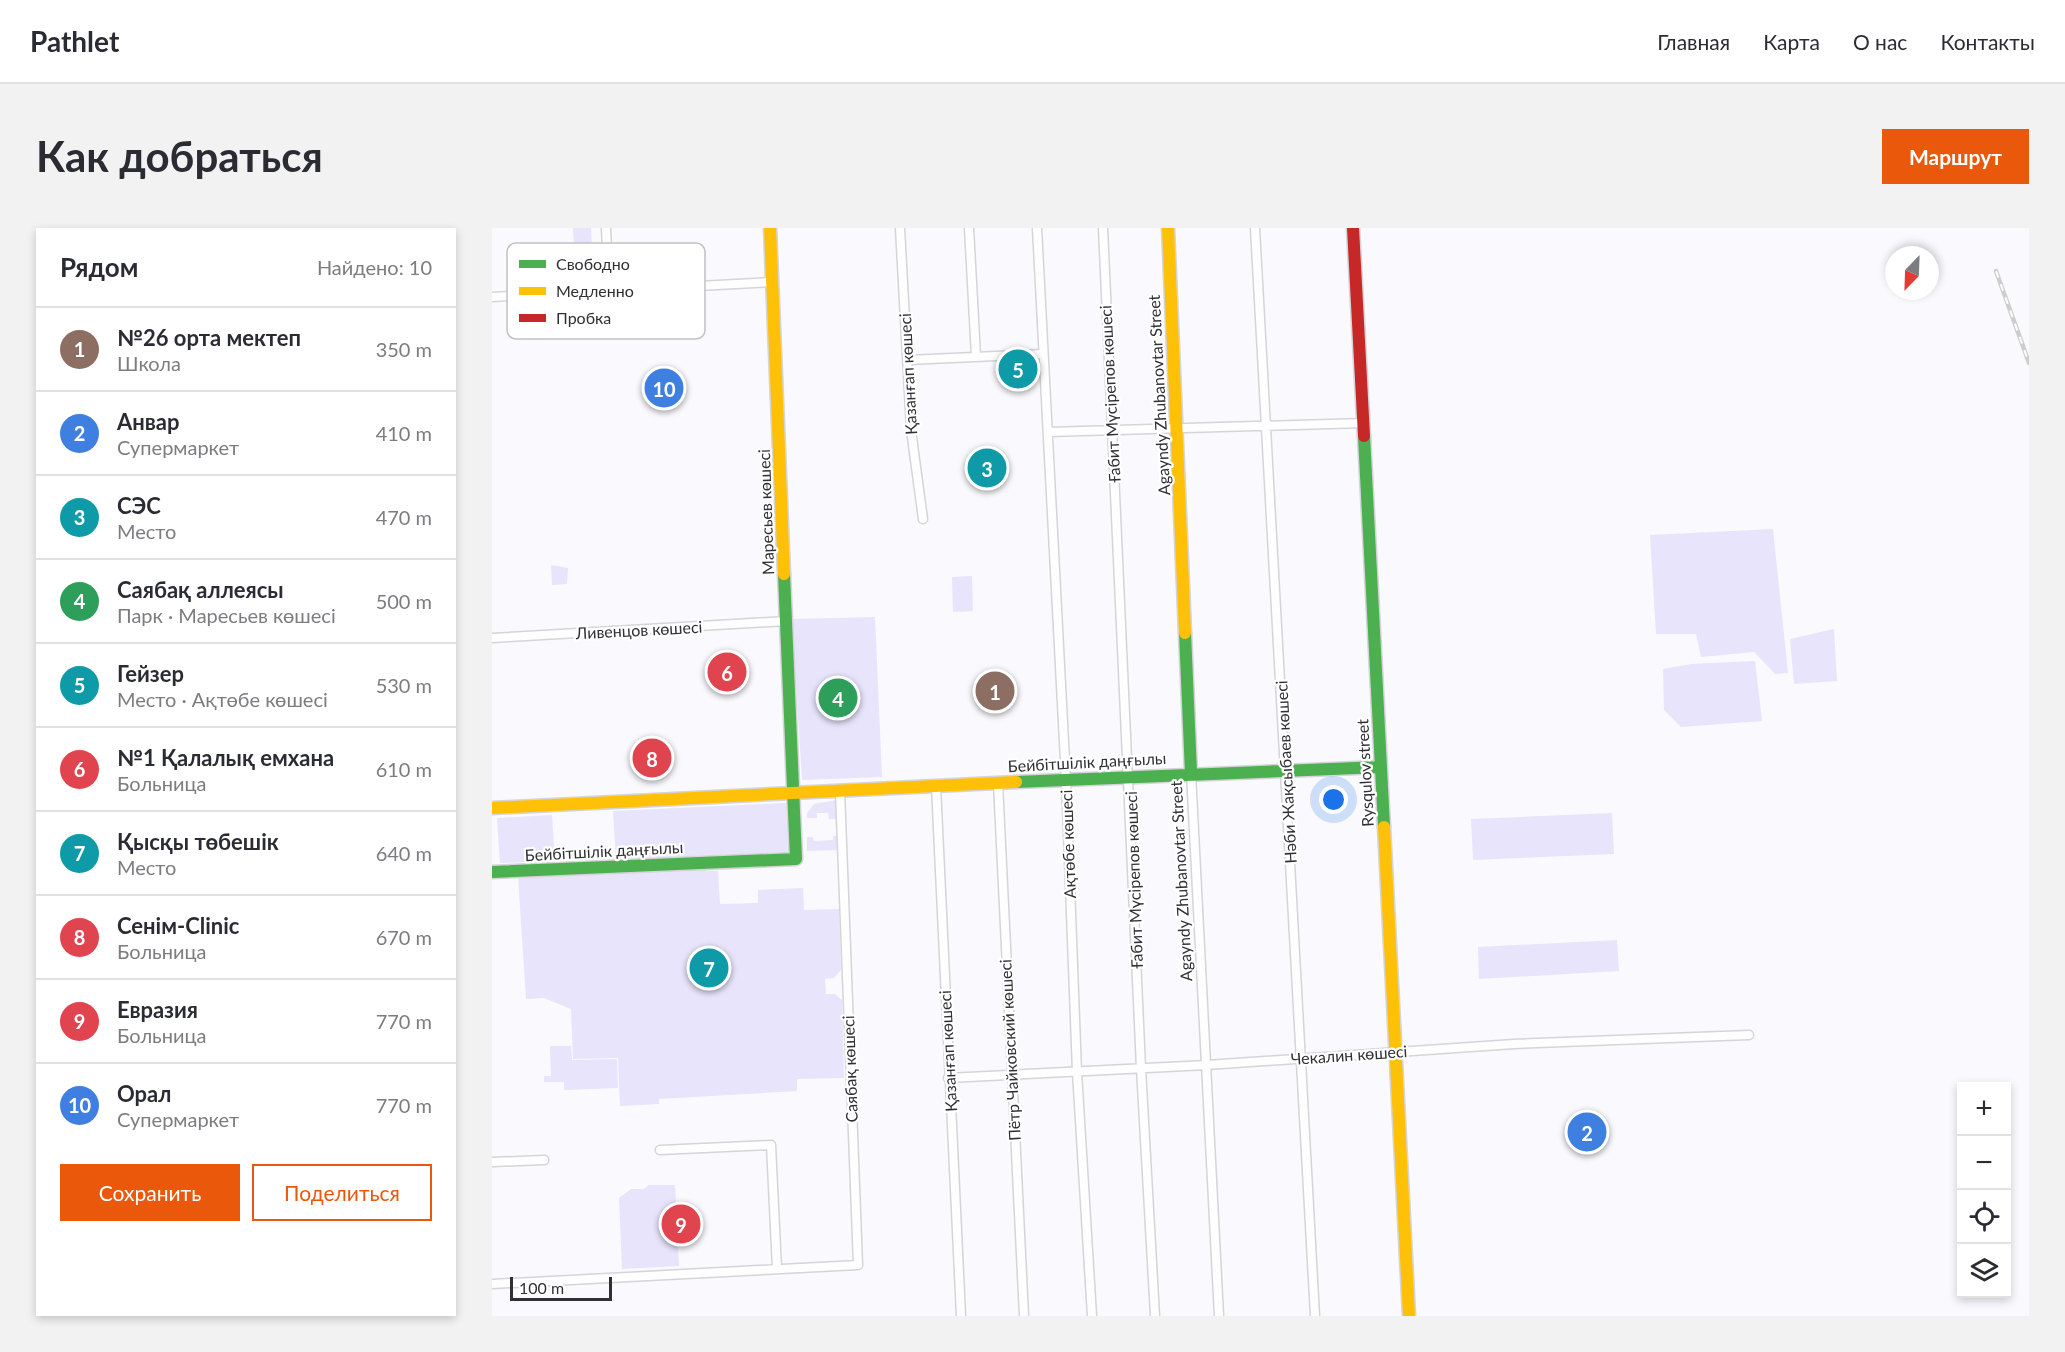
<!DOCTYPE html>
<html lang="ru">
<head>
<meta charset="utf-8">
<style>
  body { margin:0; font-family:Lato,sans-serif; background:#f2f2f3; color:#2b2b33 }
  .controls { position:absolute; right:18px; bottom:18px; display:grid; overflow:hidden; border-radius:0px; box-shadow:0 3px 9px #0003 }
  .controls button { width:54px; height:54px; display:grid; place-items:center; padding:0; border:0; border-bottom:2px solid #e1e1e2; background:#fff; color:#2b2b33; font:30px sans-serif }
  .compass { position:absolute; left:1393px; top:18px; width:54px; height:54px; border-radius:50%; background:#fff; box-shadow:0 3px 9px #0003; rotate:203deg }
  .scale { position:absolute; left:18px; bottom:15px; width:102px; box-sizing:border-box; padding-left:6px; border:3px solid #302f35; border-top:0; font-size:16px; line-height:21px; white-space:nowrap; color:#302f35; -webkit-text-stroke:4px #fff; paint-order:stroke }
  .you { position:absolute; left:842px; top:572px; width:21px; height:21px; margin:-15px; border:4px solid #fff; border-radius:50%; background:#1a73e8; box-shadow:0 0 0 9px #1a73e833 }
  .badge { display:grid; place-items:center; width:39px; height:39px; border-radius:50%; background:#ea580c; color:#fff; font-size:20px; font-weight:700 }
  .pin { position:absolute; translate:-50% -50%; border:3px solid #fff; box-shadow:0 2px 6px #0006 }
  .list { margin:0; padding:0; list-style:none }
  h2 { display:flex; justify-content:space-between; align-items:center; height:78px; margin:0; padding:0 24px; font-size:26px }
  h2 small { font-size:20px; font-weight:400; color:#7c7c81 }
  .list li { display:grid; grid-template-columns:39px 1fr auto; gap:18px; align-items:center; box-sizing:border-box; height:84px; padding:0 24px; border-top:2px solid #e1e1e2 }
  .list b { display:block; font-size:22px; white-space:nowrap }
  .list p { margin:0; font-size:20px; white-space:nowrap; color:#7c7c81 }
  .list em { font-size:20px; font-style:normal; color:#7c7c81 }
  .actions { display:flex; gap:12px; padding:18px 24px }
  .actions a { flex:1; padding:14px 0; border:2px solid #ea580c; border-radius:0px; text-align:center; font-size:21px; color:#ea580c }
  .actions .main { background:#ea580c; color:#fff }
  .icon { flex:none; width:33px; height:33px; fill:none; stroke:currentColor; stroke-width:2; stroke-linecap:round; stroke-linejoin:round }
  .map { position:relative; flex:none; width:1537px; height:1088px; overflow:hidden; border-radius:0px }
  header { display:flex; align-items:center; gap:36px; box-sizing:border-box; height:84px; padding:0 30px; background:#fff; border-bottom:2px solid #e1e1e2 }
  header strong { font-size:28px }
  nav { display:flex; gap:33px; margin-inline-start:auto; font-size:21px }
  .intro { display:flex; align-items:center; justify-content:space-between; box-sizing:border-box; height:144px; padding:0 36px }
  h1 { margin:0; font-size:42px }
  .button { padding:15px 27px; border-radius:0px; background:#ea580c; color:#fff; font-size:21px; font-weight:700 }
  main { display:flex; gap:36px; padding:0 36px }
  aside { flex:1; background:#fff; border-radius:0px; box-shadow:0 3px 9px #0003 }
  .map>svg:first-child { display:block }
</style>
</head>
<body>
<header>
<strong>Pathlet</strong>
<nav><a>Главная</a><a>Карта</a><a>О нас</a><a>Контакты</a></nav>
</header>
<div class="intro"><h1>Как добраться</h1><a class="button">Маршрут</a></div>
<main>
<aside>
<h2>Рядом<small>Найдено: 10</small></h2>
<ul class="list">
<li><span class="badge" style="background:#8d6e63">1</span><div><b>№26 орта мектеп</b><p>Школа</p></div><em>350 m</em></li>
<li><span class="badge" style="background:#3f7fe0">2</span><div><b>Анвар</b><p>Супермаркет</p></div><em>410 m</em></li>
<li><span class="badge" style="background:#0f9aa8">3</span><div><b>СЭС</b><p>Место</p></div><em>470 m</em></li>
<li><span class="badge" style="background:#2e9e5b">4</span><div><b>Саябақ аллеясы</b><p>Парк · Маресьев көшесі</p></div><em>500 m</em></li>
<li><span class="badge" style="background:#0f9aa8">5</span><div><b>Гейзер</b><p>Место · Ақтөбе көшесі</p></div><em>530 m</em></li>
<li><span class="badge" style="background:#e0444e">6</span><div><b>№1 Қалалық емхана</b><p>Больница</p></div><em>610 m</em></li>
<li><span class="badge" style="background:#0f9aa8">7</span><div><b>Қысқы төбешік</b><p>Место</p></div><em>640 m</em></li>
<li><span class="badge" style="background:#e0444e">8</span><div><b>Сенім-Clinic</b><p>Больница</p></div><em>670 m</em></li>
<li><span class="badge" style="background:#e0444e">9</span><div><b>Евразия</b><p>Больница</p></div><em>770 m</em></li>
<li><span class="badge" style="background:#3f7fe0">10</span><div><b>Орал</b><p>Супермаркет</p></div><em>770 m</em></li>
</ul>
<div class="actions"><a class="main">Сохранить</a><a>Поделиться</a></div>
</aside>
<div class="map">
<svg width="1537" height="1088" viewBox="0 0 1537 1088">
  <rect width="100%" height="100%" fill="#faf9fd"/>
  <path fill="#e8e4fb" d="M81,0H99L100,19L82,20Z
    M1281,301L1296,445L1283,446L1262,424L1209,429L1204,406H1164L1158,307Z
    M59,337L76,340L75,356L60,357Z
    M480,348L481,383L461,384L460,349Z
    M383,389L390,549L310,552L300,391Z
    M1342,401L1345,453L1302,456L1298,411Z
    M1263,433L1270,493L1189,499L1172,482L1171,441L1199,436Z
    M345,572L346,591H337L336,585H325V590H315V585L322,576Z
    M294,575L296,624L124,631L121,583Z
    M1120,585L1122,626L981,632L979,591Z
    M60,587L63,633L8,635L5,590Z
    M341,608H347V622L315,623V609H321L322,613L341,612Z
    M210,639L214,643H226L228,676L266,675V662L311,660L312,682L347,681L349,742L342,750L333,751L334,766H343L350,772L352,850L305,851V863L167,871V876L128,878L126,830L81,831L79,781L52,770L34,771L26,649Z
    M1125,712L1127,743L987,751L986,719Z
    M58,818H79L80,832L125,831L126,860L72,862V854H52V848H59Z
    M157,957H183L187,1038L130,1041L127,970L139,961H152Z"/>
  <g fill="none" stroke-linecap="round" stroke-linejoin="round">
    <defs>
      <path id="street" d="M114,0L117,63
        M408,0L419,202L431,291
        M477,0L484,128
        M545,0L574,552L585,844L600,1088
        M611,0L649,840L663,1088
        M763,0L823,1088
        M0,69L281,54
        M416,132L551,126
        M556,204L872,195
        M0,410L295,393
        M699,545L727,1088
        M506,555L532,1088
        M444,558L469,1088
        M456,850L715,837L1022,816L1257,807
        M168,922L279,917L285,1041
        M0,934L52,932
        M0,1056L366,1037L348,563"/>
      <path id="fast" d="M872,208L892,599
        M693,405L699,545
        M524,554L889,539
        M0,644L304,631L292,346"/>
      <path id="slow" d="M278,0L292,346
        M676,0L693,405
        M0,580L524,554
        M892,599L917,1088"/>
      <path id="jam" d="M861,0L872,208"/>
    </defs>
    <use href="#street" stroke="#d5d4d8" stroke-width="11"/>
    <use href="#fast" stroke="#d5d4d8" stroke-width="15"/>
    <use href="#slow" stroke="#d5d4d8" stroke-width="15"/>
    <use href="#jam" stroke="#d5d4d8" stroke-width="15"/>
    <use href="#street" stroke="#fefeff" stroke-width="8"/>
    <use href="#fast" stroke="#4caf50" stroke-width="12"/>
    <use href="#slow" stroke="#ffc107" stroke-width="12"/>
    <use href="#jam" stroke="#c62828" stroke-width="12"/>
    <defs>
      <path id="rail" d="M1504,43L1537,135"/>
    </defs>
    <use href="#rail" stroke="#cdcdcd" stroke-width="4.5"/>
    <use href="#rail" stroke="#fff" stroke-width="2" stroke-dasharray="7" stroke-linecap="butt"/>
  </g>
  <g text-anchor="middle" stroke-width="4.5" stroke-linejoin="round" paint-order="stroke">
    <g font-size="16" fill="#302f35" stroke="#fff">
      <text transform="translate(416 146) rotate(-93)" y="6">Қазанғап көшесі</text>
      <text transform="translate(618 166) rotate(-93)" y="6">Ғабит Мүсірепов көшесі</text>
      <text transform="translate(667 167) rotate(-93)" y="6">Agayndy Zhubanovtar Street</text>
      <text transform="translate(274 284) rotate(-92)" y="6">Маресьев көшесі</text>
      <text transform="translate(147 402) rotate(-3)" y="6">Ливенцов көшесі</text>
      <text transform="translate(595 534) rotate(-3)" y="6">Бейбітшілік даңғылы</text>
      <text transform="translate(794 544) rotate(-93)" y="6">Нәби Жақсыбаев көшесі</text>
      <text transform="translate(873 545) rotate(-93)" y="6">Rysqulov street</text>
      <text transform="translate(576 616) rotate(-92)" y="6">Ақтөбе көшесі</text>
      <text transform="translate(112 623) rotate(-3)" y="6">Бейбітшілік даңғылы</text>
      <text transform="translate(642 652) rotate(-92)" y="6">Ғабит Мүсірепов көшесі</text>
      <text transform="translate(689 653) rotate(-93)" y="6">Agayndy Zhubanovtar Street</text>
      <text transform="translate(518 822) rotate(-93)" y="6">Пётр Чайковский көшесі</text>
      <text transform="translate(456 823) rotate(-93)" y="6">Қазанғап көшесі</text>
      <text transform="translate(857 827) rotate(-4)" y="6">Чекалин көшесі</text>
      <text transform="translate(358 841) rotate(-92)" y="6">Саябақ көшесі</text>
    </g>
  </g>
  <rect x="15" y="15" width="198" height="96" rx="9" fill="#fff" stroke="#c1c1c2" stroke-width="1.5"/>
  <rect x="27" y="32" width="27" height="8" fill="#4caf50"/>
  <rect x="27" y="59" width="27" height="8" fill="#ffc107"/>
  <rect x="27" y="86" width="27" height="8" fill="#c62828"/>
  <g font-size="16" fill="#302f35">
    <text x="64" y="42">Свободно</text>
    <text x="64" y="69">Медленно</text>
    <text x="64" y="96">Пробка</text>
  </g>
</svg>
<div class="controls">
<button>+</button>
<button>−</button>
<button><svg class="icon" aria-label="locate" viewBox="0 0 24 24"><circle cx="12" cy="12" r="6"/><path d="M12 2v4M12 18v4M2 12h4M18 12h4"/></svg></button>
<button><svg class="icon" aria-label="layers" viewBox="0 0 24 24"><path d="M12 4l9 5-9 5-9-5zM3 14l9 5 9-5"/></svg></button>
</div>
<svg class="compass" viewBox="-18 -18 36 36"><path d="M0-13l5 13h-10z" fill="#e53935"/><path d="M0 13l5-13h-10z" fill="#7c7c81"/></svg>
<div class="scale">100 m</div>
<div class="you"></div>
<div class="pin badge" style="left:503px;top:463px;background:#8d6e63">1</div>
<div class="pin badge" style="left:1095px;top:904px;background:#3f7fe0">2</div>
<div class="pin badge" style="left:495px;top:240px;background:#0f9aa8">3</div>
<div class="pin badge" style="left:346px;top:470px;background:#2e9e5b">4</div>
<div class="pin badge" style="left:526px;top:141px;background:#0f9aa8">5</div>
<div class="pin badge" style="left:235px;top:444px;background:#e0444e">6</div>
<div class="pin badge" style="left:217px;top:740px;background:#0f9aa8">7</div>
<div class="pin badge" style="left:160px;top:530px;background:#e0444e">8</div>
<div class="pin badge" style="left:189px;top:996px;background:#e0444e">9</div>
<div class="pin badge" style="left:172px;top:160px;background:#3f7fe0">10</div>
</div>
</main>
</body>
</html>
